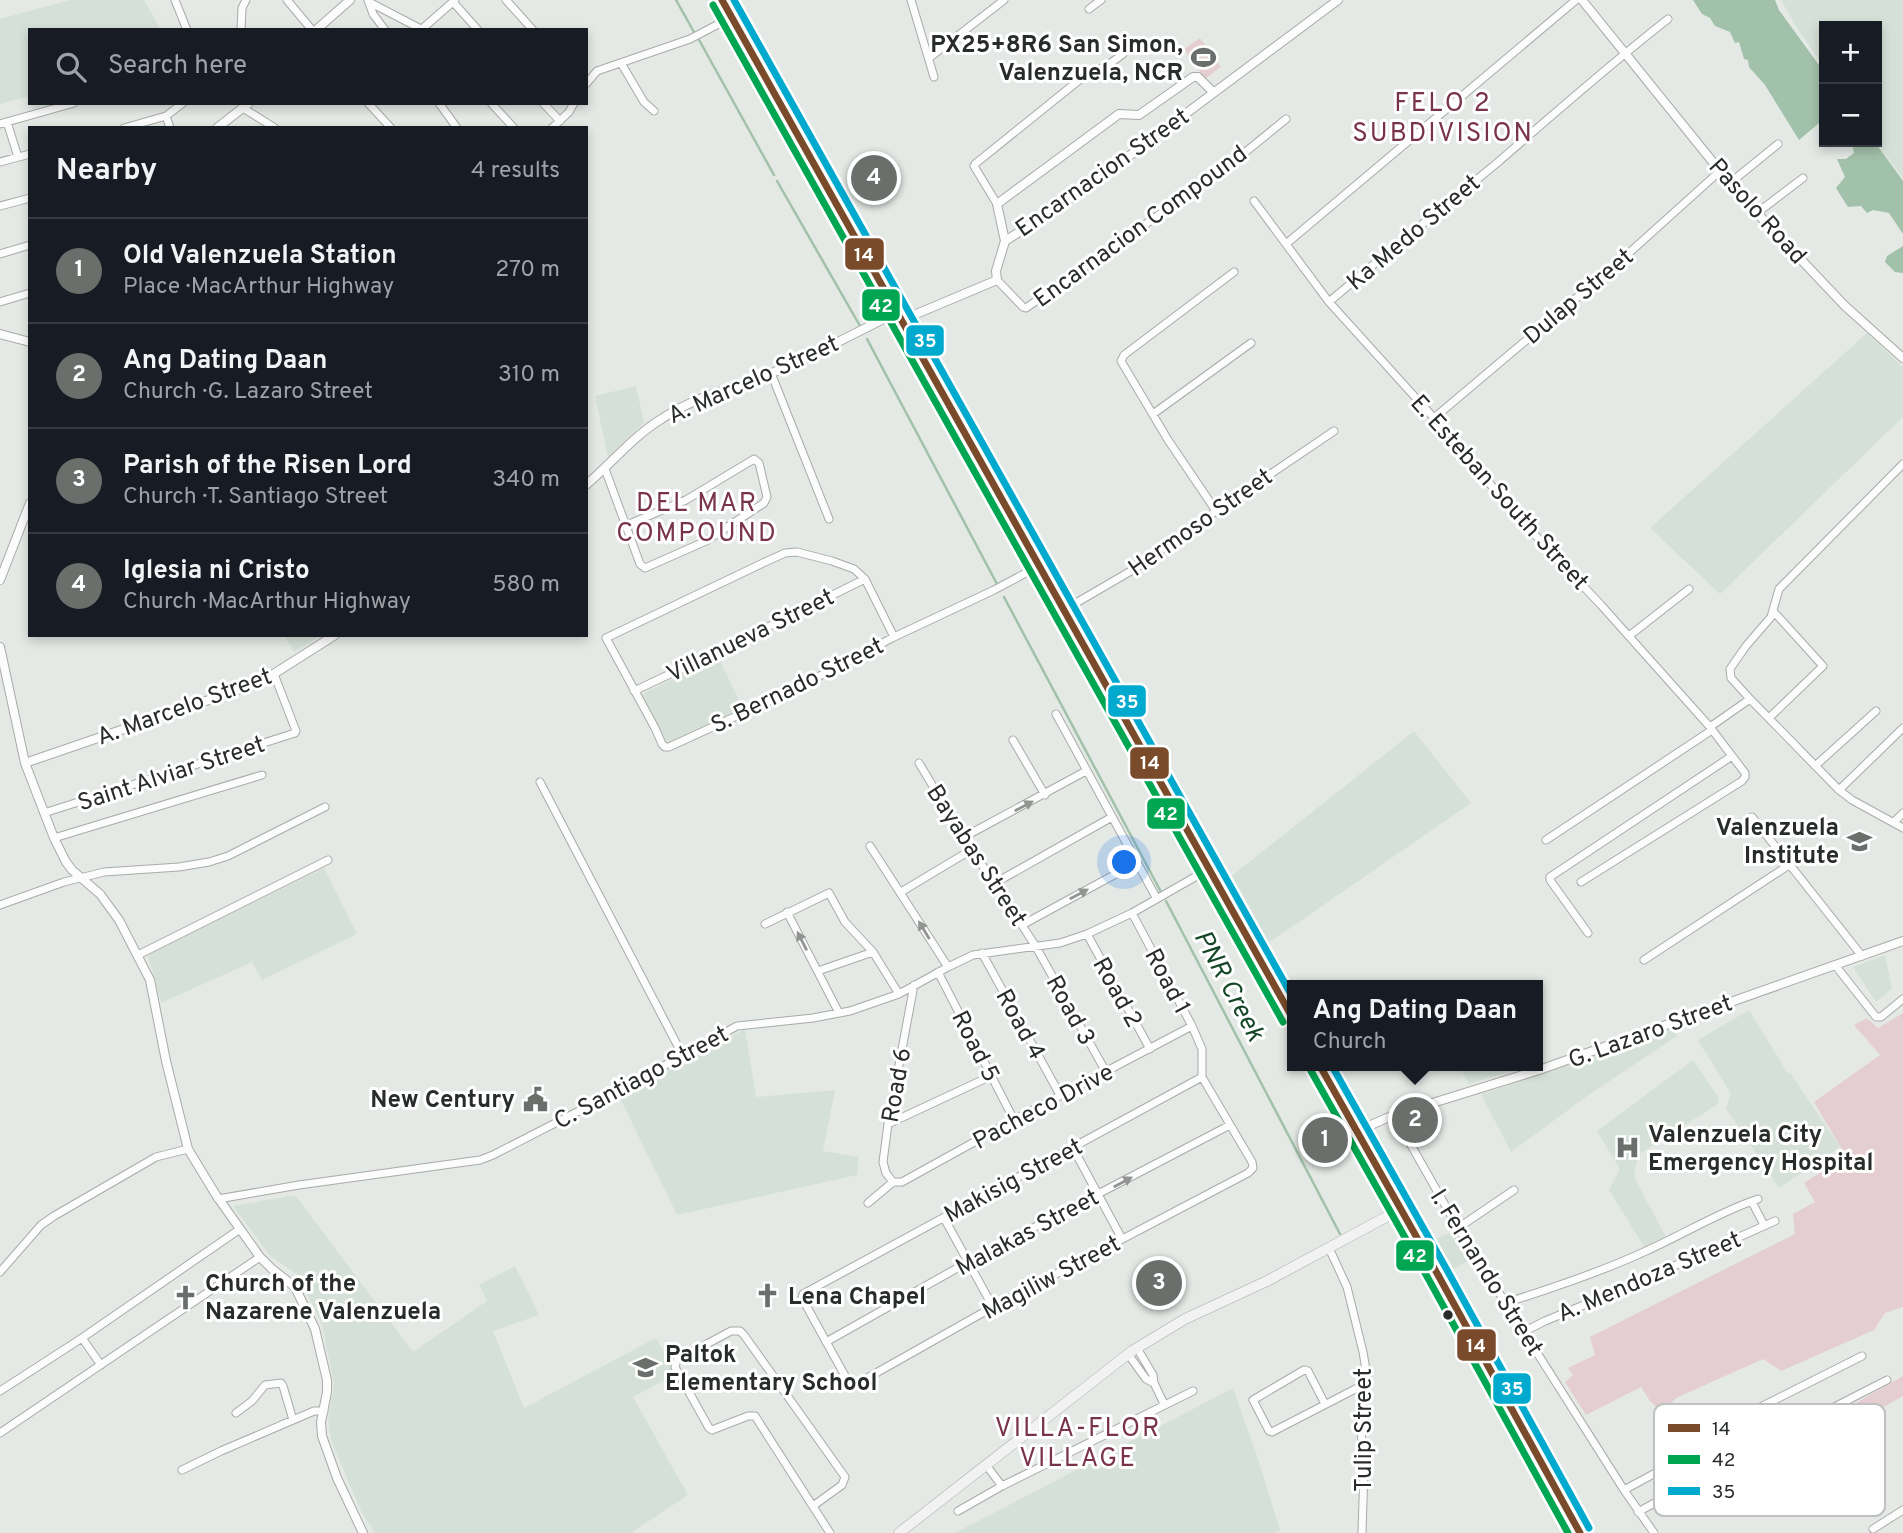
<!DOCTYPE html>
<html lang="en">
<head>
<meta charset="utf-8">
<style>
  body { margin:0; font-family:Overpass,sans-serif; background:#242831; color:#f1f3f6 }
  .controls { position:absolute; right:21px; top:21px; display:grid; overflow:hidden; border-radius:0px; box-shadow:0 4px 10px #0003 }
  .controls button { width:63px; height:63px; display:grid; place-items:center; padding:0; border:0; border-bottom:2px solid #363941; background:#171b24; color:#f1f3f6; font:35px sans-serif }
  .you { position:absolute; left:1125px; top:863px; width:24px; height:24px; margin:-18px; border:5px solid #fff; border-radius:50%; background:#1a73e8; box-shadow:0 0 0 10px #1a73e833 }
  .badge { display:grid; place-items:center; width:46px; height:46px; border-radius:50%; background:#6a6f6b; color:#fff; font-size:23px; font-weight:700 }
  .pin { position:absolute; translate:-50% -50%; border:4px solid #fff; box-shadow:0 2px 7px #0006 }
  .popup { position:absolute; left:1287px; top:980px; width:256px; height:91px; box-sizing:border-box; display:grid; place-content:center; border-radius:0px; background:#171b24; filter:drop-shadow(0 2px 5px #0005); font-size:23px; white-space:nowrap; color:#9ea1a6 }
  .popup b { font-size:26px; color:#f1f3f6 }
  .popup::after { content:''; position:absolute; left:50%; top:100%; margin-left:-14px; border:14px solid transparent; border-top-color:#171b24 }
  .list { margin:0; padding:0; list-style:none }
  h2 { display:flex; justify-content:space-between; align-items:center; height:91px; margin:0; padding:0 28px; font-size:30px }
  h2 small { font-size:23px; font-weight:400; color:#9ea1a6 }
  .list li { display:grid; grid-template-columns:46px 1fr auto; gap:21px; align-items:center; box-sizing:border-box; height:105px; padding:0 28px; border-top:2px solid #363941 }
  .list b { display:block; font-size:26px; white-space:nowrap }
  .list p { margin:0; font-size:23px; white-space:nowrap; color:#9ea1a6 }
  .list em { font-size:23px; font-style:normal; color:#9ea1a6 }
  .icon { flex:none; width:38px; height:38px; fill:none; stroke:currentColor; stroke-width:2; stroke-linecap:round; stroke-linejoin:round }
  .map { position:relative; flex:none; width:1903px; height:1533px; overflow:hidden }
  .search { position:absolute; background:#171b24; box-shadow:0 4px 10px #0003; left:28px; top:28px; width:560px; height:77px; display:flex; align-items:center; gap:18px; box-sizing:border-box; padding:0 24px; border-radius:0px; color:#9ea1a6; font-size:26px }
  .panel { position:absolute; background:#171b24; box-shadow:0 4px 10px #0003; left:28px; top:126px; width:560px; height:511px; border-radius:0px }
  .map>svg:first-child { display:block }
</style>
</head>
<body>
<div class="map">
<svg width="1903" height="1533" viewBox="0 0 1903 1533">
  <rect width="100%" height="100%" fill="#e4e9e5"/>
  <path fill="#d5e1d8" d="M70,0H144L161,30H30V96L0,104V19Z
    M1781,0H1903V178L1876,142L1877,26H1824V67L1797,28Z
    M1867,333L1903,367V417L1720,594L1650,528Z
    M636,386L644,423L608,457L595,396Z
    M284,635H321L294,652Z
    M718,657L743,708L666,744L640,695Z
    M1414,731L1471,803L1267,944L1228,879Z
    M324,868L357,934L262,980L252,962L161,1003L148,955Z
    M1885,955L1892,989L1876,1002L1853,967Z
    M1749,1010L1787,1072L1791,1074L1840,1147L1779,1188L1726,1108L1731,1094L1698,1040Z
    M1673,1028L1677,1036L1590,1094L1511,1152L1481,1094L1625,1046Z
    M745,1029L756,1097L835,1090L823,1151L859,1157L857,1175L677,1215L619,1096Z
    M1693,1060L1719,1098L1718,1104L1638,1155L1634,1177L1666,1237L1645,1248L1609,1190L1620,1169L1597,1131Z
    M1459,1066H1527L1469,1084Z
    M295,1195L413,1352L487,1301L479,1285L515,1266L539,1315L493,1331L524,1408L656,1338L676,1374L633,1397L688,1495L631,1533H375L361,1511L331,1440L328,1419L334,1384L322,1325L298,1275L270,1256L233,1206Z
    M1455,1231L1472,1259L1448,1272L1430,1241Z
    M1233,1388L1258,1459L1280,1530L1274,1533H955Z"/>
  <path fill="#e5ced2" d="M1200,38L1221,67L1205,79L1184,49Z
    M1903,1013V1307L1885,1313L1874,1330L1781,1371L1763,1359L1676,1398L1662,1412L1650,1401L1641,1387L1586,1415L1565,1382L1573,1375L1568,1368L1595,1355L1590,1337L1795,1234L1793,1214L1815,1202L1804,1183L1846,1156L1814,1102L1880,1055L1854,1025L1867,1018L1878,1028Z
    M1903,1376V1396L1733,1491L1725,1478Z"/>
  <path fill="#a2c1aa" d="M1693,0H1775L1779,10L1824,72V119L1799,140L1765,85L1749,67L1748,60L1744,59L1739,42L1735,43L1730,32L1715,26L1710,18L1702,14Z
    M1852,142H1875L1903,181V234L1889,213L1873,210L1867,213L1861,206L1848,207L1836,188L1845,177L1837,159H1846L1854,153Z
    M1903,246V273L1895,272L1885,262L1887,256Z"/>
  <g fill="none" stroke-linecap="round" stroke-linejoin="round">
    <path stroke="#a2c1aa" stroke-width="2.5" d="M676,0L694,32
      M698,38L774,175
      M777,181L860,326
      M867,339L997,584
      M1004,597L1161,892
      M1166,901L1340,1234"/>
    <defs>
      <path id="minor" d="M175,0L187,30
        M287,0L312,30
        M368,0L373,14L385,30
        M506,0L533,30
        M911,0L934,77
        M369,2L423,30
        M453,2L478,30
        M1089,9L1101,0
        M422,29L455,0
        M241,30L242,8L246,0
        M929,58L1004,0
        M621,63L644,102L654,111
        M586,84L597,71L690,39L732,17
        M368,103L391,128
        M439,103L457,128
        M491,103L514,128
        M543,103L560,121
        M243,108L275,128
        M166,116L170,128
        M7,122L18,157
        M0,124L74,103
        M124,128L166,116L183,103
        M552,128L569,112L574,103
        M0,162L30,154
        M1730,183L1778,144
        M1254,201L1329,302L1434,418L1519,518L1601,605L1710,727L1745,773V777L1742,781L1581,882
        M997,204L974,166L975,164L1083,77L1108,65L1123,54
        M0,206L30,198
        M1757,213L1803,178
        M1286,244L1576,0
        M0,254L30,245
        M997,280L1023,307L1026,308L1227,167L1286,119
        M0,302L30,293
        M1329,302C1384,255 1441,209 1497,163C1554,114 1609,65 1668,19
        M771,373L829,519
        M1153,414L1251,343
        M1434,418L1619,262L1720,171
        M1903,464L1779,589L1771,617L1746,646L1730,669L1731,678L1750,699L1839,790L1852,800L1903,828
        M605,469L640,564L645,568L706,541L764,503L767,497L759,463L754,459L686,500L627,525
        M1216,511L1168,440L1121,361L1124,355L1234,272
        M1064,610L1136,568L1216,511L1334,431
        M1629,636L1689,589
        M894,637L865,579L854,569L832,561L797,552L785,553L763,563L606,638L655,728L662,744L665,747H669L789,692L894,637L994,590L1039,566
        M634,691L719,651L865,579
        M1056,714L1157,899
        M1769,718L1823,666L1774,612
        M1710,727L1750,699
        M1013,740L1045,795
        M919,763L971,850L995,883L1036,947L1106,1072
        M1815,766L1876,711
        M540,782L683,1056
        M1839,790L1903,728
        M44,813L295,733L296,731L274,674
        M1752,817L1862,956
        M1894,822L1903,813
        M964,837L1086,771
        M54,838L262,775
        M1546,840L1712,730
        M870,846L948,967
        M995,883L1112,817
        M901,892L971,850
        M0,905L64,882L104,872L179,867L209,862L228,856L325,807
        M787,912L839,1013
        M1132,913L1192,1026L1202,1049V1077
        M765,924L829,893L845,922L873,952L899,994
        M1022,925L1136,863
        M1588,933L1550,880V877L1732,756
        M1087,934L1150,1049
        M982,953L1060,1095
        M138,955L328,860
        M1644,960L1789,865
        M1835,965L1876,1017H1881L1903,999
        M818,971L873,952
        M938,972L1014,1120
        M1202,1077L1252,1162L1253,1168L1248,1173L993,1307L853,1386L850,1385L802,1298L803,1294Z
        M1394,1115L1458,1228L1624,1490L1654,1533
        M888,1124L991,1076
        M1073,1148L1122,1239
        M893,1182H902L1014,1120L1192,1026
        M893,1182L886,1173L883,1162L888,1124L914,985
        M218,1199L299,1185L480,1160L493,1155L612,1094L737,1026L813,1018L850,1011L899,994L948,967L973,955L1060,943L1087,934L1132,913L1209,869
        M1752,1202L1764,1225
        M868,1203L893,1182
        M944,1218L993,1307
        M1458,1228L1514,1190
        M1329,1248L1347,1287L1363,1352L1367,1376L1360,1416L1364,1469L1362,1533
        M0,1272L41,1225L54,1216L156,1157L188,1149
        M1505,1303C1553,1288 1601,1272 1646,1251C1684,1234 1719,1212 1758,1199
        M1523,1332L1545,1321L1618,1291L1775,1221
        M82,1338L101,1365
        M826,1342L968,1262L1230,1125
        M1137,1348L1153,1375L1154,1383L1164,1404
        M1128,1354L1146,1379L1154,1383
        M0,1391L82,1338L240,1229
        M1325,1404L1308,1371L1304,1370L1253,1400L1269,1431L1272,1432L1365,1384
        M236,1413L252,1401L265,1385L281,1383L283,1386L293,1420
        M0,1433L260,1257
        M986,1465L1002,1486
        M182,1470L221,1451L314,1411H324
        M1624,1490L1685,1457L1687,1453L1685,1447L1687,1444L1862,1356
        M813,1506L842,1485L845,1477L744,1335L740,1331H731L677,1360L675,1367L709,1428L712,1430L748,1416H755L830,1533
        M958,1511L1002,1486L1193,1391
        M1638,1512L1766,1442L1887,1380
        M1873,1529L1903,1510"/>
      <path id="tertiary" d="M1582,0L1737,192L1845,306L1903,358
        M316,30L350,0
        M217,128L249,103
        M1005,241L997,204L1119,114L1139,115L1193,77H1198L1213,92
        M902,320L997,280L996,271L1005,241L1043,217L1093,183L1338,0
        M0,334L30,342
        M586,485C612,463 633,436 663,418C698,395 734,389 772,373C814,355 856,333 897,312
        M0,580L30,503
        M0,647L25,763L54,838L66,862L72,870L100,894L119,920L150,980L166,1061L188,1149L216,1195L260,1257L272,1269L295,1287L315,1329L327,1380V1392L321,1422L322,1436L337,1478L363,1533
        M25,763L261,682L335,635
        M1357,1131L1394,1115L1539,1070L1903,941"/>
      <path id="secondary" d="M899,1533L1132,1351L1185,1319L1267,1281L1401,1209"/>
      <path id="trunk" d="M722,0L1292,1017
        M1320,1066L1438,1275L1580,1533"/>
    </defs>
    <use href="#minor" stroke="#a8aba8" stroke-width="9"/>
    <use href="#tertiary" stroke="#a8aba8" stroke-width="10"/>
    <use href="#secondary" stroke="#a8aba8" stroke-width="11"/>
    <use href="#trunk" stroke="#c3c5c3" stroke-width="12"/>
    <use href="#minor" stroke="#fbfcfb" stroke-width="7"/>
    <use href="#tertiary" stroke="#fbfcfb" stroke-width="8"/>
    <use href="#secondary" stroke="#f3f2f2" stroke-width="10"/>
    <use href="#trunk" stroke="#e6e0e2" stroke-width="10"/>
    <defs>
      <path id="bus-1" d="M722,0L1292,1017
        M1320,1066L1438,1275L1580,1533"/>
      <path id="bus-2" d="M713,5L1283,1022
        M1311,1071L1429,1280L1568,1533"/>
      <path id="bus-3" d="M734,0L1292,996
        M1332,1066L1447,1270L1589,1528"/>
    </defs>
    <use href="#bus-1" stroke="#fff" stroke-width="12"/>
    <use href="#bus-2" stroke="#fff" stroke-width="12"/>
    <use href="#bus-3" stroke="#fff" stroke-width="12"/>
    <use href="#bus-1" stroke="#7a4b2a" stroke-width="7"/>
    <use href="#bus-2" stroke="#00a651" stroke-width="7"/>
    <use href="#bus-3" stroke="#00a9ce" stroke-width="7"/>
  </g>
  <defs><path id="oneway-solid" d="M-6-.8H1V-3.2L6.5 0L1 3.2V.8H-6Z" transform="scale(1.75)"/></defs>
  <g fill="#929492">
    <use href="#oneway-solid" transform="translate(1024 806) rotate(-28)"/>
    <use href="#oneway-solid" transform="translate(1079 894) rotate(-28)"/>
    <use href="#oneway-solid" transform="translate(924 930) rotate(-121)"/>
    <use href="#oneway-solid" transform="translate(802 941) rotate(-117)"/>
    <use href="#oneway-solid" transform="translate(1123 1182) rotate(-28)"/>
  </g>
  <defs>
    <symbol id="stadium-bare" viewBox="-9 -9 18 18"><path d="M0-5a6.5 5 0 1 0 0 10a6.5 5 0 1 0 0-10ZM-3.5-1.8h7v3.6h-7Z" fill="#6a6f6b" stroke="#fff" stroke-width="2.5" paint-order="stroke"/></symbol>
    <symbol id="school-bare" viewBox="-9 -9 18 18"><path d="M0-5L7-2L0 1L-7-2ZM-4 1L0 2.5L4 1V4Q0 6-4 4Z" fill="#6a6f6b" stroke="#fff" stroke-width="2.5" paint-order="stroke"/></symbol>
    <symbol id="civic-bare" viewBox="-9 -9 18 18"><path d="M-.6-6.5H3V-4.5H.6V-3L4-1V1h2V6H-6V1h2V-1L-.6-3ZM-1.2 2.5V6h2.4V2.5Z" fill="#6a6f6b" stroke="#fff" stroke-width="2.5" paint-order="stroke"/></symbol>
    <symbol id="hospital-bare" viewBox="-9 -9 18 18"><path d="M-5-5h3v3.5h4V-5h3V5h-3V1.5h-4V5h-3Z" fill="#6a6f6b" stroke="#fff" stroke-width="2.5" paint-order="stroke"/></symbol>
    <symbol id="church-bare" viewBox="-9 -9 18 18"><path d="M-1.2-6h2.4v3.5h3.3v2.4h-3.3V6h-2.4V-.1h-3.3v-2.4h3.3Z" fill="#6a6f6b" stroke="#fff" stroke-width="2.5" paint-order="stroke"/></symbol>
  </defs>
  <g fill-rule="evenodd">
    <use href="#stadium-bare" x="1186" y="40" width="35" height="35"/>
    <use href="#school-bare" x="1842" y="824" width="35" height="35"/>
    <use href="#civic-bare" x="518" y="1082" width="35" height="35"/>
    <use href="#hospital-bare" x="1610" y="1130" width="35" height="35"/>
    <use href="#church-bare" x="750" y="1278" width="35" height="35"/>
    <use href="#church-bare" x="168" y="1280" width="35" height="35"/>
    <use href="#school-bare" x="628" y="1350" width="35" height="35"/>
  </g>
  <circle fill="#292d2a" stroke="#fff" stroke-width="2.5" cx="1448" cy="1315" r="6"/>
  <g text-anchor="middle" stroke-width="6" stroke-linejoin="round" paint-order="stroke">
    <g font-size="24" font-weight="bold" fill="#292d2a" stroke="#fff" text-anchor="start">
      <text x="1183" y="52" text-anchor="end">PX25+8R6 San Simon,<tspan x="1183" dy="28">Valenzuela, NCR</tspan></text>
      <text x="1839" y="835" text-anchor="end">Valenzuela<tspan x="1839" dy="28">Institute</tspan></text>
      <text x="515" y="1107" text-anchor="end">New Century</text>
      <text x="1648" y="1142">Valenzuela City<tspan x="1648" dy="28">Emergency Hospital</tspan></text>
      <text x="205" y="1291">Church of the<tspan x="205" dy="28">Nazarene Valenzuela</tspan></text>
      <text x="788" y="1304">Lena Chapel</text>
      <text x="665" y="1362">Paltok<tspan x="665" dy="28">Elementary School</tspan></text>
    </g>
    <g font-size="24" fill="#292d2a" stroke="#fff">
      <text transform="translate(1102 172) rotate(-35)" y="8">Encarnacion Street</text>
      <text transform="translate(1758 211) rotate(48)" y="8">Pasolo Road</text>
      <text transform="translate(1140 226) rotate(-36)" y="8">Encarnacion Compound</text>
      <text transform="translate(1413 232) rotate(-40)" y="8">Ka Medo Street</text>
      <text transform="translate(1578 296) rotate(-40)" y="8">Dulap Street</text>
      <text transform="translate(753 379) rotate(-24)" y="8">A. Marcelo Street</text>
      <text transform="translate(1500 492) rotate(48)" y="8">E. Esteban South Street</text>
      <text transform="translate(1200 522) rotate(-35)" y="8">Hermoso Street</text>
      <text transform="translate(750 635) rotate(-26)" y="8">Villanueva Street</text>
      <text transform="translate(797 685) rotate(-26)" y="8">S. Bernado Street</text>
      <text transform="translate(184 706) rotate(-20)" y="8">A. Marcelo Street</text>
      <text transform="translate(171 773) rotate(-18)" y="8">Saint Alviar Street</text>
      <text transform="translate(977 855) rotate(57)" y="8">Bayabas Street</text>
      <text transform="translate(1168 981) rotate(62)" y="8">Road 1</text>
      <text transform="translate(1118 992) rotate(61)" y="8">Road 2</text>
      <text transform="translate(1071 1010) rotate(61)" y="8">Road 3</text>
      <text transform="translate(1021 1024) rotate(61)" y="8">Road 4</text>
      <text transform="translate(1650 1031) rotate(-20)" y="8">G. Lazaro Street</text>
      <text transform="translate(976 1046) rotate(63)" y="8">Road 5</text>
      <text transform="translate(641 1077) rotate(-28)" y="8">C. Santiago Street</text>
      <text transform="translate(896 1085) rotate(-80)" y="8">Road 6</text>
      <text transform="translate(1043 1106) rotate(-28)" y="8">Pacheco Drive</text>
      <text transform="translate(1013 1180) rotate(-28)" y="8">Makisig Street</text>
      <text transform="translate(1027 1232) rotate(-28)" y="8">Malakas Street</text>
      <text transform="translate(1487 1272) rotate(58)" y="8">I. Fernando Street</text>
      <text transform="translate(1649 1276) rotate(-23)" y="8">A. Mendoza Street</text>
      <text transform="translate(1051 1277) rotate(-28)" y="8">Magiliw Street</text>
      <text transform="translate(1363 1430) rotate(-90)" y="8">Tulip Street</text>
    </g>
    <g font-size="26" letter-spacing="2" fill="#793348" stroke="#fff">
      <text x="1443" y="111">FELO 2<tspan x="1443" dy="30">SUBDIVISION</tspan></text>
      <text x="697" y="511">DEL MAR<tspan x="697" dy="30">COMPOUND</tspan></text>
      <text x="1078" y="1436">VILLA-FLOR<tspan x="1078" dy="30">VILLAGE</tspan></text>
    </g>
    <g font-size="26" font-style="italic" fill="#144526" stroke="#fff">
      <text transform="translate(1230 985) rotate(62)" y="9">PNR Creek</text>
    </g>
  </g>
  <rect x="1654" y="1404" width="231" height="112" rx="10" fill="#fff" stroke="#bfc0bf" stroke-width="2"/>
  <rect x="1668" y="1424" width="32" height="8" fill="#7a4b2a"/>
  <rect x="1668" y="1455" width="32" height="9" fill="#00a651"/>
  <rect x="1668" y="1487" width="32" height="8" fill="#00a9ce"/>
  <g font-size="19" fill="#292d2a">
    <text x="1712" y="1435">14</text>
    <text x="1712" y="1466">42</text>
    <text x="1712" y="1498">35</text>
  </g>
  <g stroke="#fff" stroke-width="2.5">
    <rect x="844" y="237" width="41" height="34" rx="7" fill="#7a4b2a"/>
    <rect x="861" y="288" width="40" height="34" rx="7" fill="#00a651"/>
    <rect x="905" y="324" width="40" height="33" rx="7" fill="#00a9ce"/>
    <rect x="1107" y="684" width="40" height="34" rx="7" fill="#00a9ce"/>
    <rect x="1129" y="746" width="41" height="34" rx="7" fill="#7a4b2a"/>
    <rect x="1146" y="797" width="40" height="33" rx="7" fill="#00a651"/>
    <rect x="1395" y="1239" width="40" height="33" rx="7" fill="#00a651"/>
    <rect x="1456" y="1328" width="41" height="34" rx="7" fill="#7a4b2a"/>
    <rect x="1492" y="1372" width="40" height="33" rx="7" fill="#00a9ce"/>
  </g>
  <g font-size="19" text-anchor="middle" font-weight="bold" fill="#fff">
    <text x="864" y="261">14</text>
    <text x="881" y="312">42</text>
    <text x="925" y="347">35</text>
    <text x="1127" y="708">35</text>
    <text x="1150" y="769">14</text>
    <text x="1166" y="820">42</text>
    <text x="1415" y="1262">42</text>
    <text x="1476" y="1352">14</text>
    <text x="1512" y="1395">35</text>
  </g>
</svg>
<div class="controls">
<button>+</button>
<button>−</button>
</div>
<div class="you"></div>
<div class="pin badge" style="left:1325px;top:1140px">1</div>
<div class="pin badge" style="left:1415px;top:1120px">2</div>
<div class="popup"><b>Ang Dating Daan</b>Church</div>
<div class="pin badge" style="left:1159px;top:1283px">3</div>
<div class="pin badge" style="left:874px;top:178px">4</div>
<div class="search"><svg class="icon" aria-label="search" viewBox="0 0 24 24"><circle cx="10" cy="10" r="6"/><path d="M15 15l6 6"/></svg>Search here</div>
<section class="panel">
<h2>Nearby<small>4 results</small></h2>
<ul class="list">
<li><span class="badge">1</span><div><b>Old Valenzuela Station</b><p>Place · MacArthur Highway</p></div><em>270 m</em></li>
<li><span class="badge">2</span><div><b>Ang Dating Daan</b><p>Church · G. Lazaro Street</p></div><em>310 m</em></li>
<li><span class="badge">3</span><div><b>Parish of the Risen Lord</b><p>Church · T. Santiago Street</p></div><em>340 m</em></li>
<li><span class="badge">4</span><div><b>Iglesia ni Cristo</b><p>Church · MacArthur Highway</p></div><em>580 m</em></li>
</ul>
</section>
</div>
</body>
</html>
